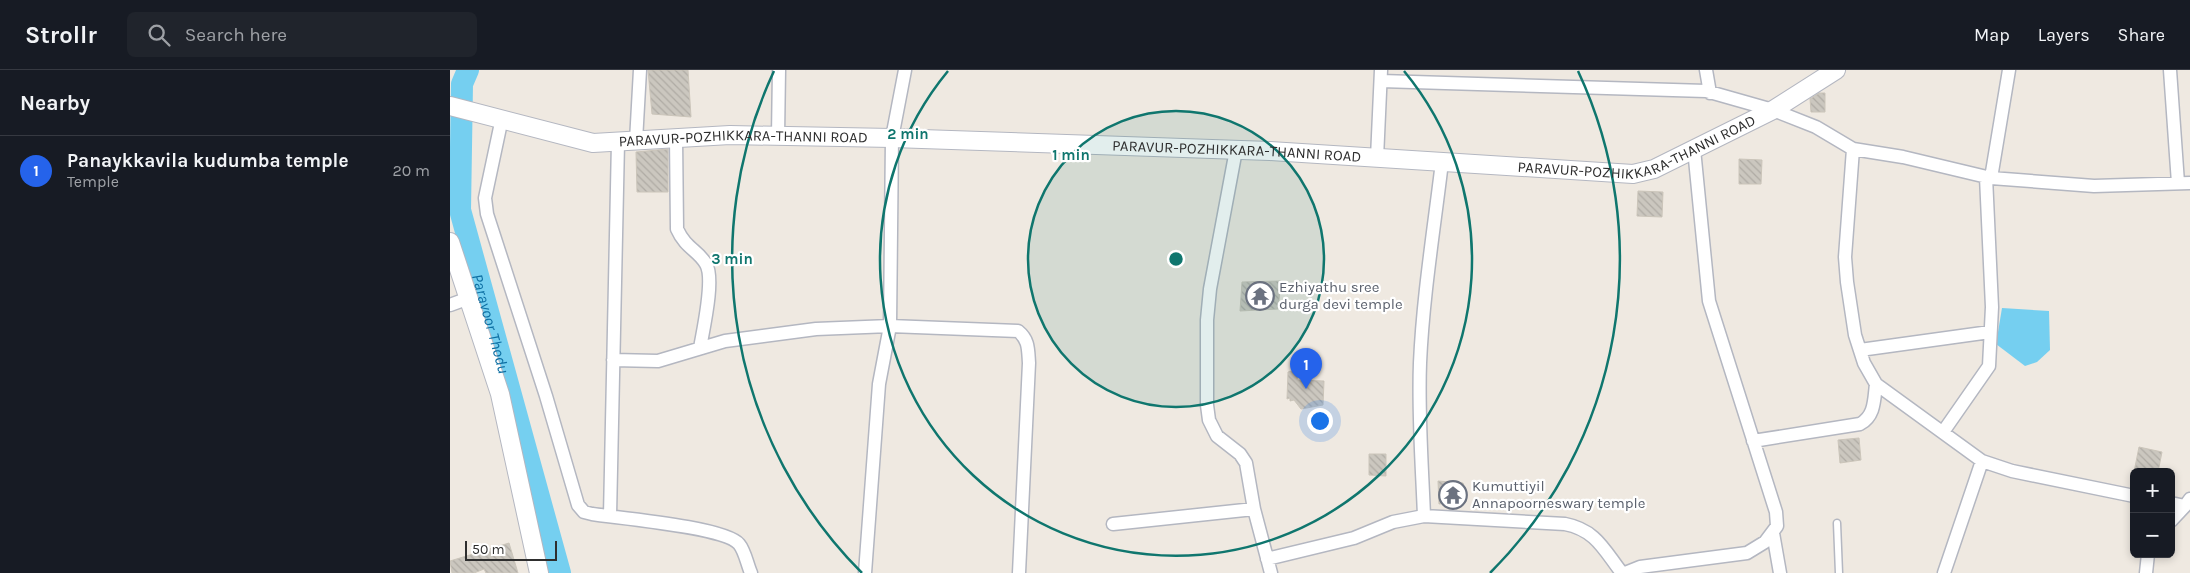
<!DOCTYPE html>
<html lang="en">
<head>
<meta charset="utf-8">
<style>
  body { margin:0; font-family:Karla,sans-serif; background:#20242c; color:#f1f3f6 }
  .controls { position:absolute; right:15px; bottom:15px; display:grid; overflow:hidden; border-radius:8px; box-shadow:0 2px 8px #0003 }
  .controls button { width:45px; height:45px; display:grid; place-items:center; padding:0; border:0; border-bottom:1px solid #363941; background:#171b24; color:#f1f3f6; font:25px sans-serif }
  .scale { position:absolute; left:15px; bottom:12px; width:92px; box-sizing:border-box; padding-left:5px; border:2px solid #2e2e2e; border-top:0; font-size:14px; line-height:18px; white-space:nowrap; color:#2e2e2e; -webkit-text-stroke:4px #fff; paint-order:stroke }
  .you { position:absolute; left:869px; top:350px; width:18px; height:18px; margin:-12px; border:4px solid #fff; border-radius:50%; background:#1a73e8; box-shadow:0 0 0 8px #1a73e833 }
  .badge { display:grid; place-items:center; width:32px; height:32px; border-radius:50%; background:#2563eb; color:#fff; font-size:16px; font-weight:700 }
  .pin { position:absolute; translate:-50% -41px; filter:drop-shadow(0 1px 2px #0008) }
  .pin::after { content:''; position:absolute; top:26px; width:18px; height:15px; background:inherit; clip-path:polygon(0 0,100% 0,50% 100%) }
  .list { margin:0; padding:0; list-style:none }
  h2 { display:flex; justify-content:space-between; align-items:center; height:65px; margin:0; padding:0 20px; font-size:21px }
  h2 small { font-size:16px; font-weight:400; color:#9ea1a6 }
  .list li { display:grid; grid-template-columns:32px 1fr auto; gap:15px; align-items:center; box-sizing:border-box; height:70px; padding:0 20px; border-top:1px solid #363941 }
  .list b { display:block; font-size:19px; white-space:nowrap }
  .list p { margin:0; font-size:16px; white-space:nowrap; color:#9ea1a6 }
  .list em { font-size:16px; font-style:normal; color:#9ea1a6 }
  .icon { flex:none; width:28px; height:28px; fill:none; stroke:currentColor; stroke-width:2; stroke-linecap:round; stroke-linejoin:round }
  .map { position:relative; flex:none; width:1740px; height:503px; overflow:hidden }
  header { display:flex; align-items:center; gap:30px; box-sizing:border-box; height:70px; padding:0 25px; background:#171b24; border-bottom:1px solid #363941 }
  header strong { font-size:24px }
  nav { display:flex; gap:28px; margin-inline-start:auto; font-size:18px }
  .search { width:350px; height:45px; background:#20242c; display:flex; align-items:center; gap:12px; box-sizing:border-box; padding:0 18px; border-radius:8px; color:#9ea1a6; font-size:19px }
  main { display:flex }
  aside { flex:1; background:#171b24 }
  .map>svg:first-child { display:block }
</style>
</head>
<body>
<header>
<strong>Strollr</strong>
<div class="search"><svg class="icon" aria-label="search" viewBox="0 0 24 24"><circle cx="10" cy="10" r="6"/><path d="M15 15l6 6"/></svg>Search here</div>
<nav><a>Map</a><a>Layers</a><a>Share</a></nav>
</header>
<main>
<aside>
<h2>Nearby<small></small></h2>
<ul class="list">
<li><span class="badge">1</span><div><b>Panaykkavila kudumba temple</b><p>Temple</p></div><em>20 m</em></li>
</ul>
</aside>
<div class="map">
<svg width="1740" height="503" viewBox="0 0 1740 503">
  <defs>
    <pattern id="building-back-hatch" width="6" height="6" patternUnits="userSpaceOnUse" patternTransform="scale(1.25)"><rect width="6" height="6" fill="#cbc7bf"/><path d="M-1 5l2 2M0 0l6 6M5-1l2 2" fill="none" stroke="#afaba4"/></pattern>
  </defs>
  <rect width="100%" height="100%" fill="#efe9e1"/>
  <path fill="#75cff0" d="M1552,238L1599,241L1600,280L1587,292L1575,296L1546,274Z"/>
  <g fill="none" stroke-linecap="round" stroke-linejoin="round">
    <path stroke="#75cff0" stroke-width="22" id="s1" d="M18,0L12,14L10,140L110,503"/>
  </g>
  <path fill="url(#building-back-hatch)" stroke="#cbc5ba" d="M198,0H238L241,47L202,44Z
    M1369,23H1375V42H1361L1360,29Z
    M218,79V122H187L186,82Z
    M1289,89L1312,90L1311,114H1289Z
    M1188,121L1213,122L1212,147L1187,146Z
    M831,211L828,239L790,241L792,212Z
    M849,299L847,310L874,311L873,335L851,339L844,330L840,331V328L837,329L838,302Z
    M1409,368L1411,390L1390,393L1388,370Z
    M1689,377L1712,382L1708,402H1684Z
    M919,384H936V406L919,405Z
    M988,411L1013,413L1016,421V432L989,434Z
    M59,473L68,503H36L34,499L24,503H2L0,491Z"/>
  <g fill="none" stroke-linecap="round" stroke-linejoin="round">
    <defs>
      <path id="lane" d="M1387,453L1389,503"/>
      <path id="street" d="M1256,0L1260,23
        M1720,0L1728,113
        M931,11L1256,21L1323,40L1366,57L1403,79L1395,187L1397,212L1405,265L1414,293L1426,314L1532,391L1562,401L1684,426
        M52,48L35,128L37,144L96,326L128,435L134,442L142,444C168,448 275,457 289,474C295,481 297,494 301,503
        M328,66L329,0
        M226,68L227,159C236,179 248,180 256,194C265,209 253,260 250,278
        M186,71L190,0
        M1403,79L1453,87L1541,108L1644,116L1740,113
        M786,80L760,219L757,250V335L759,350L767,366L790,384L796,393L804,439L821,503
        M927,88L931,0
        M1541,108L1559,0
        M0,235L19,228
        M1410,280L1540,262
        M163,290L208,291L275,271L366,259L440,256L568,261C579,270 578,279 579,293L569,503
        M1493,362L1539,296L1542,237L1536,107
        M1303,371L1410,354C1425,346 1424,330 1426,314
        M1721,433L1735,436L1740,429
        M160,446L168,72
        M974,446C972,395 968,344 970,293C973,226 984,159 992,92
        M1721,451L1735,436
        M663,454L804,439
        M1323,463L1330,503
        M817,489L904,468L943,452L974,446L1115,454C1146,460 1154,480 1172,503
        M415,503L429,314L440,256L442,68L455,0
        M1175,503L1190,497L1297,483L1315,472L1327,456L1326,442L1259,231L1244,79
        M1494,503L1532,391
        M1696,503L1698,484"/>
      <g id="secondary">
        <path id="s2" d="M0,36L143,73L280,65L442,68L820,81L1183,104L1204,99L1323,40L1386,0"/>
        <path d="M0,172L50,324L89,503"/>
      </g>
    </defs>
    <use href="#lane" stroke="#b4b7c1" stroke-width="9"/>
    <use href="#street" stroke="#b4b7c1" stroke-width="15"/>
    <use href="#secondary" stroke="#b4b7c1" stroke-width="20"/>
    <use href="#lane" stroke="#fff" stroke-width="6"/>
    <use href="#street" stroke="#fff" stroke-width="12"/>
    <use href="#secondary" stroke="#fff" stroke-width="18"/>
  </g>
  <circle cx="726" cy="189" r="148" fill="#0f766e" fill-opacity=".12"/>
  <g fill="none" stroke="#0f766e" stroke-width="2.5">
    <circle cx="726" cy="189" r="148"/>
    <path d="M954 1A296 296 0 1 1 498 1"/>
    <path d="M412 503A444 444 0 0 1 324 1M1128 1A444 444 0 0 1 1040 503"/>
  </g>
  <defs>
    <symbol id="temple-ring" viewBox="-11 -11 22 22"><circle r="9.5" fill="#fff" stroke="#6b7280" stroke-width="1.5"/><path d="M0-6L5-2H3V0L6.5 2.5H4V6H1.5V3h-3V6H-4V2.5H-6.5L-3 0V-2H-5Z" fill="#6b7280"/></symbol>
  </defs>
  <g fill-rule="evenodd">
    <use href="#temple-ring" x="794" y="210" width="32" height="32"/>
    <use href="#temple-ring" x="987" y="409" width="32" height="32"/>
  </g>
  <g text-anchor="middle" stroke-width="4.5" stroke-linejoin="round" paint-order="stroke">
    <g font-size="15" fill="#2e2e2e" stroke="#fff">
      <text dy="5" stroke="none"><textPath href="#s2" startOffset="298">PARAVUR-POZHIKKARA-THANNI ROAD</textPath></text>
      <text dy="5" stroke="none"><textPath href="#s2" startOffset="1198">PARAVUR-POZHIKKARA-THANNI ROAD</textPath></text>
      <text dy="5" stroke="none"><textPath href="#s2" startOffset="792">PARAVUR-POZHIKKARA-THANNI ROAD</textPath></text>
    </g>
    <g font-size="15" fill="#5b616d" stroke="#fff" text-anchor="start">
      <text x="829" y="222">Ezhiyathu sree<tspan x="829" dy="17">durga devi temple</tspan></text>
      <text x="1022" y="421">Kumuttiyil<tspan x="1022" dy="17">Annapoorneswary temple</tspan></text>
    </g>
    <g font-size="16" font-style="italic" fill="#0d6fa3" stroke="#fff">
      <text dy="6" stroke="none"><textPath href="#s1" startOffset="259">Paravoor Thodu</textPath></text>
    </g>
  </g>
  <circle cx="726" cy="189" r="8" fill="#0f766e" stroke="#fff" stroke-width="2.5"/>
  <g font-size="15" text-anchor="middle" font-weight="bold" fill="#0f766e" stroke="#fff" stroke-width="4.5" stroke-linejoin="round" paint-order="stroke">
    <text x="458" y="69">2 min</text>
    <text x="621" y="90">1 min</text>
    <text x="282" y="194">3 min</text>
  </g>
</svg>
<div class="controls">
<button>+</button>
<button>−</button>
</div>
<div class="scale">50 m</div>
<div class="you"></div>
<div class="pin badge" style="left:856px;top:319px">1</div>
</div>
</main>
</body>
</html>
